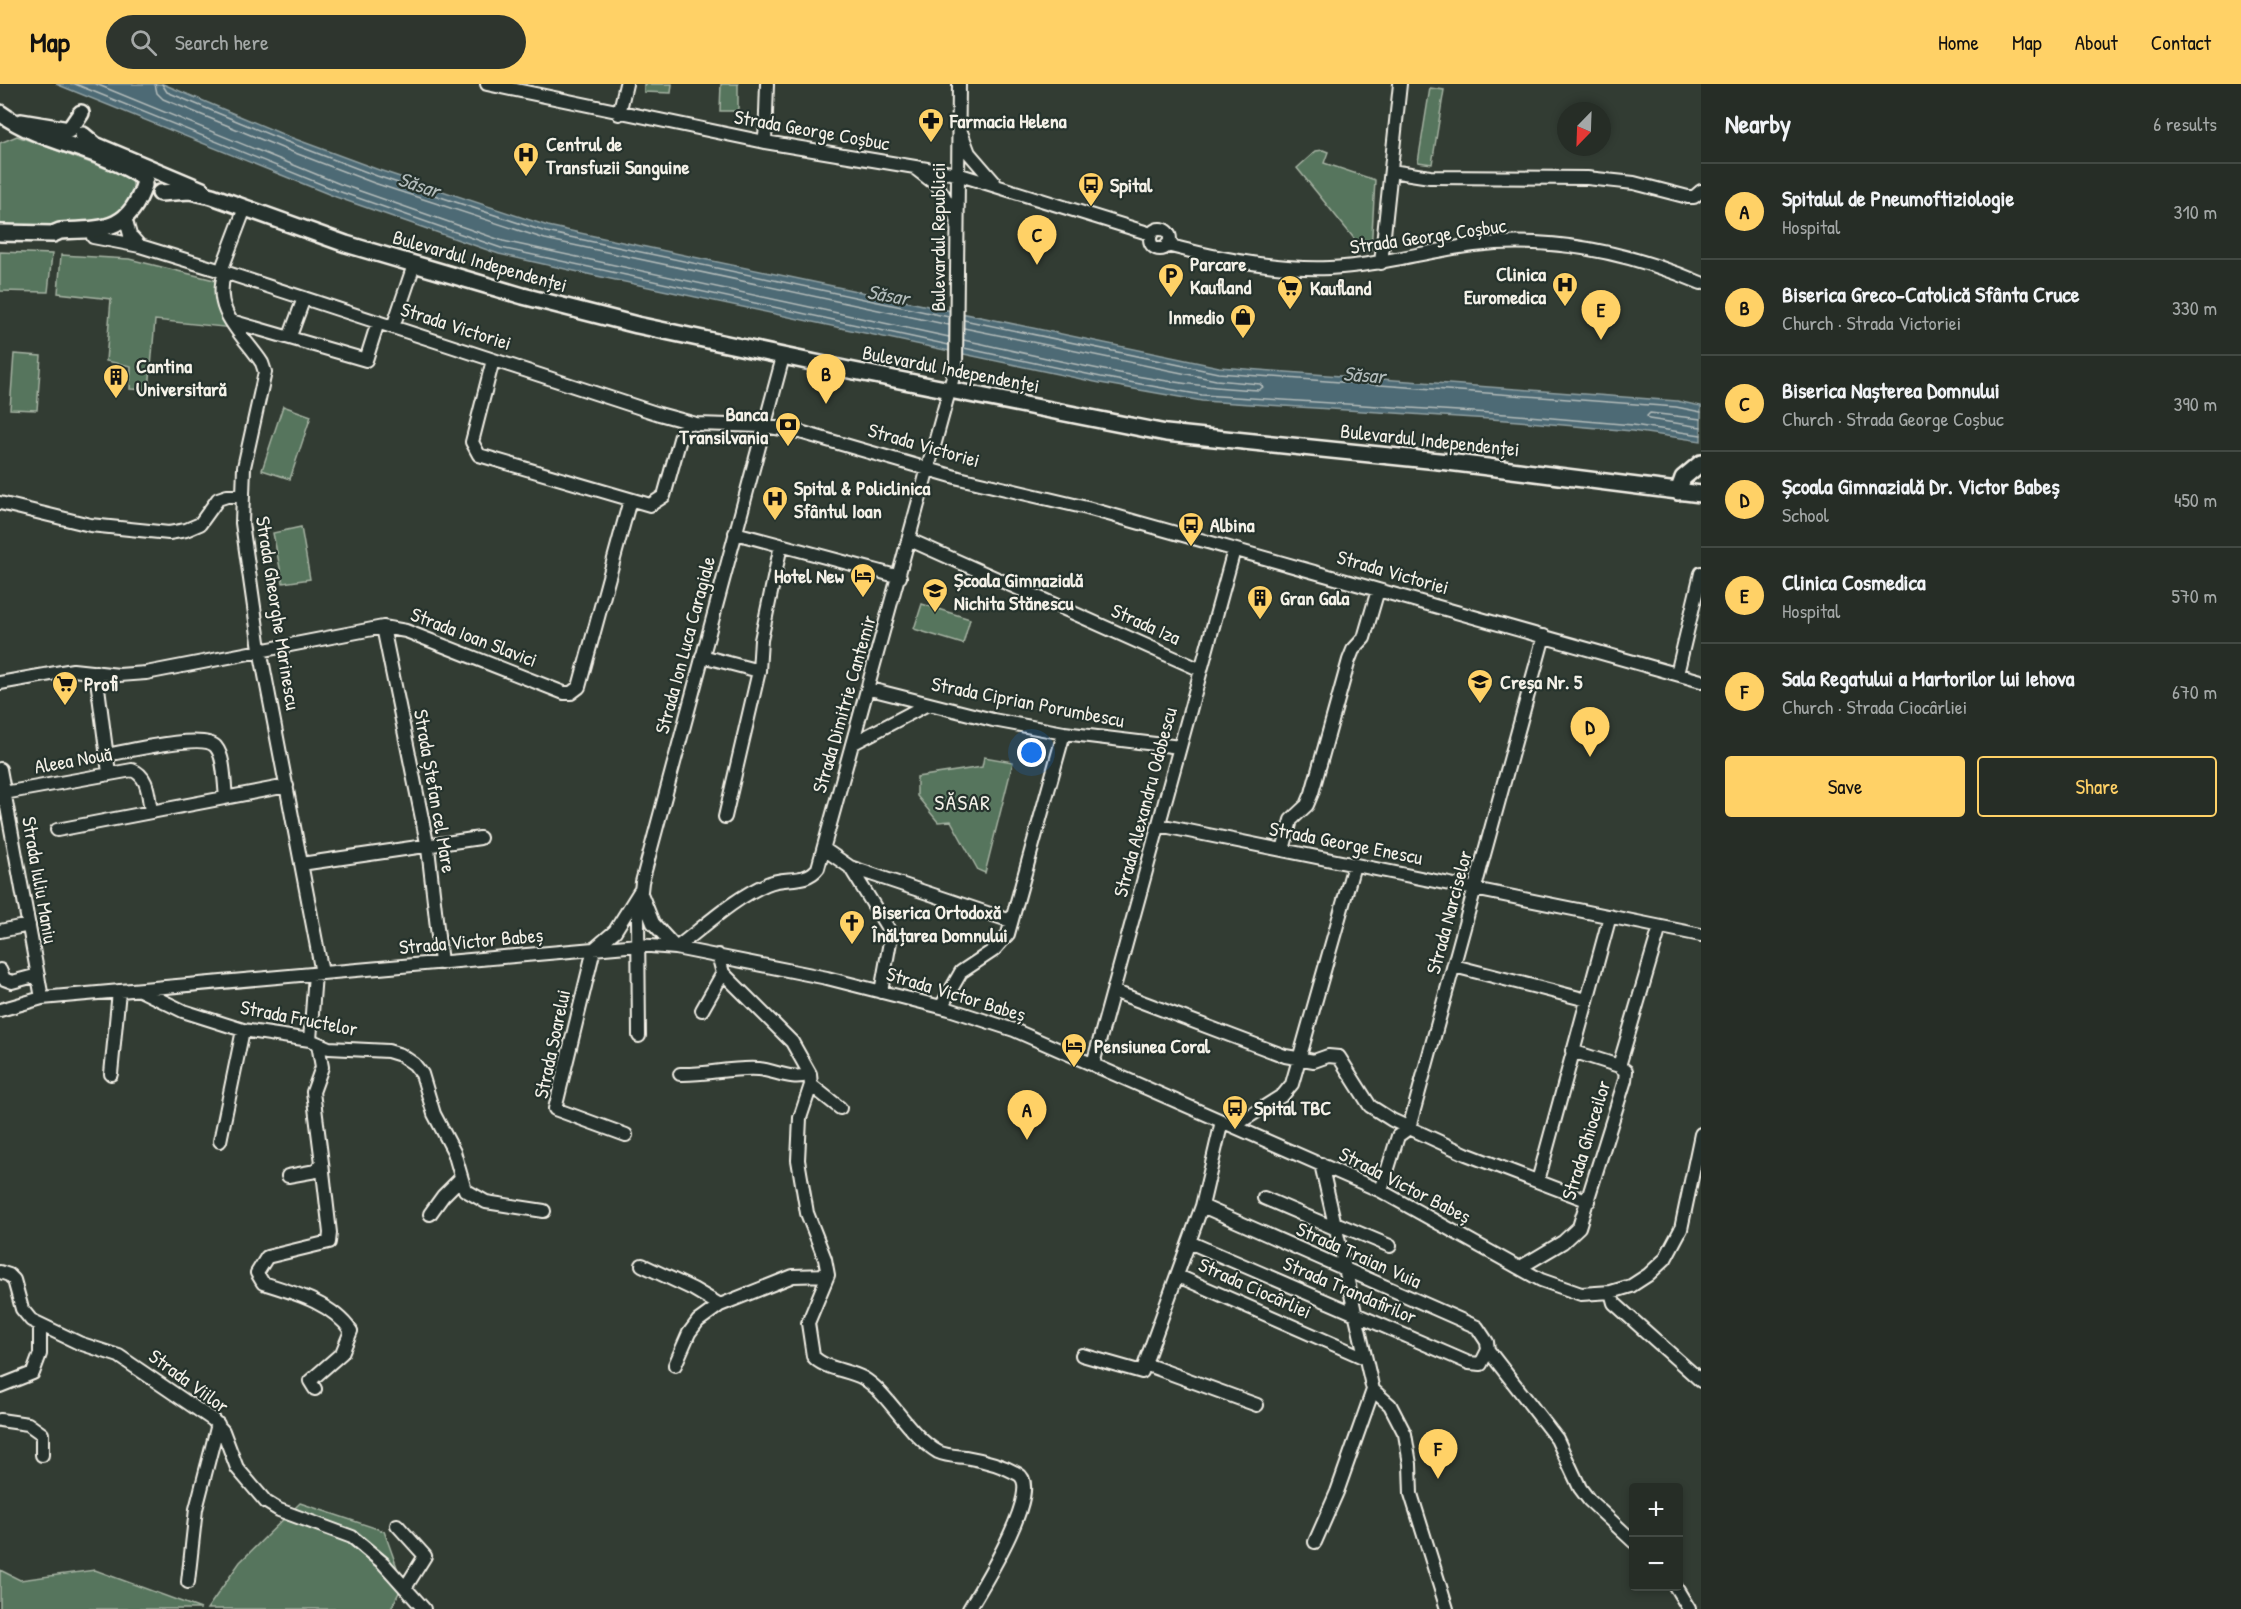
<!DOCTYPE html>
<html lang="en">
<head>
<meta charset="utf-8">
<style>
  body { margin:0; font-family:"Patrick Hand",sans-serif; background:#2e352e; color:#f1f3f6 }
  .controls { position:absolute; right:18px; bottom:18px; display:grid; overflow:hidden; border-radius:6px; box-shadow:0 3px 9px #0003 }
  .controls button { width:54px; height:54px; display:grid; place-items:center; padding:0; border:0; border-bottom:2px solid #424943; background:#262d26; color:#f1f3f6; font:30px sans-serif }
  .compass { position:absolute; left:1557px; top:18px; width:54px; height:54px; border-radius:50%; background:#262d26; box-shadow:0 3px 9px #0003; rotate:203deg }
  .you { position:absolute; left:1032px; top:669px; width:21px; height:21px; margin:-15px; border:4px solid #fff; border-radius:50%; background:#1a73e8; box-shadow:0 0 0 9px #1a73e833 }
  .badge { display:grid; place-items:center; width:39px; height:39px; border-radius:50%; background:#ffd166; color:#111; font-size:20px; font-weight:700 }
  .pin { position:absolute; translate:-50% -50px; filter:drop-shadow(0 2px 3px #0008) }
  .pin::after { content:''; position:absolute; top:32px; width:21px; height:18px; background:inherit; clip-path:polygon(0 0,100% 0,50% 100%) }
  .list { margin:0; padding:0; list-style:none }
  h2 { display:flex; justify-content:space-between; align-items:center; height:78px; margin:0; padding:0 24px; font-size:26px }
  h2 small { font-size:20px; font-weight:400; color:#a4a8a7 }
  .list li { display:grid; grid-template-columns:39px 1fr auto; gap:18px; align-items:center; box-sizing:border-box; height:96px; padding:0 24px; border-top:2px solid #424943 }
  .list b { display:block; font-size:22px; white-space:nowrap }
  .list p { margin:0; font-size:20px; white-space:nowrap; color:#a4a8a7 }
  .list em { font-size:20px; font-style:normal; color:#a4a8a7 }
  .actions { display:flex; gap:12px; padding:18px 24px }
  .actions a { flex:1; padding:14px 0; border:2px solid #ffd166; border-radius:6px; text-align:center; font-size:21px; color:#ffd166 }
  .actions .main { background:#ffd166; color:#111 }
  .icon { flex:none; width:33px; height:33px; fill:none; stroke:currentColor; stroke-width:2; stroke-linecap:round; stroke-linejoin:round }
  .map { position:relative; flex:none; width:1701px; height:1525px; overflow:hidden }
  header { display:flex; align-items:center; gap:36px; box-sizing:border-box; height:84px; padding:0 30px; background:#ffd166; color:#111 }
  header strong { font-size:28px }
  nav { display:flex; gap:33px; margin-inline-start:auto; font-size:21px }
  .search { width:420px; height:54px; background:#2e352e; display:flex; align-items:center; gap:15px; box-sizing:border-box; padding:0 21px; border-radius:33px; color:#a4a8a7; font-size:22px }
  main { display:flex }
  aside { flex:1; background:#262d26 }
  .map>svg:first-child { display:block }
</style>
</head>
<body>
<header>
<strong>Map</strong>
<div class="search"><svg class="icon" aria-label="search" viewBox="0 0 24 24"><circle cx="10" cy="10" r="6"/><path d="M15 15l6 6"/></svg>Search here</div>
<nav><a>Home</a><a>Map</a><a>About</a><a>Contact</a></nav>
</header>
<main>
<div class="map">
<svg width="1701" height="1525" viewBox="0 0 1701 1525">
  <rect width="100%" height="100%" fill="#323c33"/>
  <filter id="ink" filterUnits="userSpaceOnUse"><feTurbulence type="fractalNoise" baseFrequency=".0167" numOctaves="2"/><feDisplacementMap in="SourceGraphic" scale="12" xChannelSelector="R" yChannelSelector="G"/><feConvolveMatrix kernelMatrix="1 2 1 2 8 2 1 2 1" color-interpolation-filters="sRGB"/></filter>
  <g filter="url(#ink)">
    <path fill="#56745d" stroke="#a5b2a2" stroke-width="1.5" d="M644,0H672L671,9L644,8Z
      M721,0H738V27H720Z
      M1430,4L1444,6L1432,80L1418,78Z
      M17,52L132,94L134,109L118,134L87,143L0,140V59Z
      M1323,66L1328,68L1324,79L1375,96L1371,168H1365L1297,84L1316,67Z
      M0,168L52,170L48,208L0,207Z
      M61,171L129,175L214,196L233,244L155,236L149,306L130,305L131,282L106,277L111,215L58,209Z
      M14,270L41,272L37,326L10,325Z
      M283,322L311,332L290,395L262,386Z
      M301,443L310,495L283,499L273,449Z
      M922,520L970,535L963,560L914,545Z
      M984,673L1013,678L985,789L978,786L951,737L938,738L917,712V693L982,683Z
      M300,1419L384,1447L403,1500L391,1525H207L240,1478Z
      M0,1486L20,1496L95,1486L201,1525H0Z"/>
    <path fill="#4e6a74" stroke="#90a0a2" stroke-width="1.5" d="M56,0H163L287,52L379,86L548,142L603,154L1219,283L1677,317L1701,322V357L1632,347L1506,336L1202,317L1100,299L592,191L499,170L336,113Z"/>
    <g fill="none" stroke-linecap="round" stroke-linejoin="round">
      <path stroke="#b2bbba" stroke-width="1.5" d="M75,0L338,107L501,164L949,261
        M96,0L340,100L503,157L949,253
        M155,0L157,9L163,15L282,64L374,99L545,155L949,241
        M162,0L167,8L285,57L377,92L546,148L949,233
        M964,236L1218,289L1676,323L1701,328
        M964,256C1062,277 1159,302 1259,306L1263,303L1260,300L1216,296L964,244
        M964,264L1101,293L1202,311L1506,330L1633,341L1701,351
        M1701,335L1650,329L1647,332L1649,335L1701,343"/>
      <defs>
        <path id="minor" d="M487,0L765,58L957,90L1151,150
          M619,30L626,0
          M961,48L969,69L994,98
          M765,58L767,0
          M916,85L938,102L956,133
          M1391,87L1430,93L1587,94L1634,99L1688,113H1694L1701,107
          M127,140L130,151L139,161
          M1150 155a10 10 0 1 1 20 0a10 10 0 1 1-20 0Z
          M93,153L140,162L215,185L659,330L696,340L764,342L800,348L959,394L1087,424L1701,597
          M1167,161C1219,175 1275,186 1329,184C1378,182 1425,167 1474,161C1551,152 1630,169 1701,199
          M1381,179L1400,0
          M221,187L245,124
          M225,188C211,227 242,249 262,279L265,288L244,383L242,439L260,565L322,889
          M231,237L366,276L378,238
          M393,243L414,181
          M290,252L304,214
          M493,276L472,358L479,371L650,421L664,412L685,337
          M0,419L90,441L169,449L186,446L200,440L218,415L227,412H241
          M735,449L900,493
          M910,456L1201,586
          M383,543L428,764L441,879
          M702,572L759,587L725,733
          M759,587L761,556L781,461
          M96,588L109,689
          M1677,590L1701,489
          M0,599L73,586L119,591L146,589L383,543L406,547L564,609H571L579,603L630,416
          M870,605L993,636L1064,649L1180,663
          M852,660L928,620
          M106,671C124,668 205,648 216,663C225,674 224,699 226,713
          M0,685L42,914
          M2,716L4,709L132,686C149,692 148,712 151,727
          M1159,741L1701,851
          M57,746L287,702
          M824,765L850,783L889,846L891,852L881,908
          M1283,766L1291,736L1307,721L1312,709L1349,576L1353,566L1364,554L1378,506
          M301,780L480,754
          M850,783L1011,837
          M0,847L29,841
          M718,871L723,889L792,958L810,990L811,1001L800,1034L798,1076L807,1129L825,1175L828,1191L808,1239L813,1272C823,1285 849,1286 863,1294C890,1310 907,1350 938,1368C947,1372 956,1372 965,1373C983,1376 1002,1381 1018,1390C1044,1404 981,1505 969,1525
          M1454,882L1587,916
          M0,886L4,895L12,898L38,891
          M140,906L183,927L243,946L310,956L329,964L388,967L401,971L414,980L422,990L434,1030L454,1068L465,1106L486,1118L544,1127
          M1113,907L1285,972L1314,977L1328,972L1339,973L1370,1022L1392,1036L1466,1070L1589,1117
          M941,923L961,888L994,866L1008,850L1064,649
          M0,926L42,914L638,861L676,864L827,894L949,925L1014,946L1381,1107L1541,1196L1581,1210L1611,1208L1631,1202L1648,1191L1665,1175L1681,1145L1701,1050
          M702,926L723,889
          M639,952L638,834L642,798L783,273
          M310,956L315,890
          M1572,967L1619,982
          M1093,980L1234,466
          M111,990L119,907
          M680,990C706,991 732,983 759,985C777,987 792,997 810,990
          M811,1001L840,1024
          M1234,1042L1283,1011L1292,1000L1354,781
          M626,1051L555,1025L594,865L615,847L640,807L653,839L676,864C705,842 734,814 767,800C784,792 806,800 818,784L956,282L959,0
          M220,1057L243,946
          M1321,1080L1373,1306L1390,1321L1405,1350L1410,1380L1411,1410L1447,1525
          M288,1092L316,1087L322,1079L313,1008L322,983L318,960
          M1538,1097L1610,832
          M1381,1107L1398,1052L1409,1044L1544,552
          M1264,1114L1334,1144
          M1202,1122L1477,1243L1487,1258L1488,1266L1557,1355L1580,1404L1589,1416L1634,1458
          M430,1130L443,1112L460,1095
          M1333,1138L1390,1162
          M1189,1158L1469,1279L1481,1280L1488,1266
          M642,1181L693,1205L720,1221
          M1519,1184L1563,1158L1579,1143L1625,996L1626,987L1619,982L1660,843
          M0,1188L9,1191L14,1196L22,1225L31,1236L79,1259L119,1272L213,1336L223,1347L237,1384L266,1418L279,1426L352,1453L383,1479L424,1525
          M1178,1192L1365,1274
          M1611,1208L1614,1219L1701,1297
          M1082,1271L1142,1288L1202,1122L1222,1037
          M1145,1280L1257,1321
          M675,1281L689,1249L698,1237L720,1221L793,1192L828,1191
          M0,1302L33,1289L40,1270V1241
          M315,1305L310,1297L342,1269L351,1247C332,1219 295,1209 263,1199L257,1189L267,1173L329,1158L330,1149L322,1079
          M0,1336L28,1340L42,1350V1371
          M397,1441L425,1472L405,1504
          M1315,1458L1337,1408L1373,1306
          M188,1498L196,1425L218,1340
          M1675,1502L1689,1525"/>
        <path id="major" d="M0,29C44,61 100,63 145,95
          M21,38L69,46
          M70,45L81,29
          M83,51L95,61L202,106
          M160,109L190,107L212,112L346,160L523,212L637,241L849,286L1166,349L1448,378L1701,410
          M0,149L53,150L60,147C102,145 129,148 144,101
          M1678,408L1683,394L1701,379"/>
      </defs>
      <use href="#minor" stroke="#f4f1e8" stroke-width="16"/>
      <use href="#major" stroke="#f4f1e8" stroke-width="20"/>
      <use href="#minor" stroke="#26332d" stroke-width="12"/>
      <use href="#major" stroke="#26332d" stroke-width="15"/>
    </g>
  </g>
  <defs>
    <symbol id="pharmacy-pin" viewBox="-11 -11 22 30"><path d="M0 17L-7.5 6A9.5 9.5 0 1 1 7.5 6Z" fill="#ffd166" stroke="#26332d"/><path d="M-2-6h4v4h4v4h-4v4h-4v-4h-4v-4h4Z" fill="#111"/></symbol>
    <symbol id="hospital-pin" viewBox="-11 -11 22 30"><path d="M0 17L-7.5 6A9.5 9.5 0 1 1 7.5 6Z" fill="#ffd166" stroke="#26332d"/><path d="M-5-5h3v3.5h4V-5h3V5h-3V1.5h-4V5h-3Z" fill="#111"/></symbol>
    <symbol id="bus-pin" viewBox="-11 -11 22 30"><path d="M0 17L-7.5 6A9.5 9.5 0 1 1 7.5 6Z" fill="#ffd166" stroke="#26332d"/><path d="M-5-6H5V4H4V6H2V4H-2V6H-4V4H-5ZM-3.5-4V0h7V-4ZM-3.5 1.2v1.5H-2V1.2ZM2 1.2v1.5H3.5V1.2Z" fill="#111"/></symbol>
    <symbol id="parking-pin" viewBox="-11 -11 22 30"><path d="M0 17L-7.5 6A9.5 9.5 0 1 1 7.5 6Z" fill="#ffd166" stroke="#26332d"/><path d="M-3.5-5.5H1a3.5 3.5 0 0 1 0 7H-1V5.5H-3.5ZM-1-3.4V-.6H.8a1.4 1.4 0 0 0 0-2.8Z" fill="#111"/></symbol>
    <symbol id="supermarket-pin" viewBox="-11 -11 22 30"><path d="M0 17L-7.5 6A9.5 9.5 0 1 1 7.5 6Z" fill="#ffd166" stroke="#26332d"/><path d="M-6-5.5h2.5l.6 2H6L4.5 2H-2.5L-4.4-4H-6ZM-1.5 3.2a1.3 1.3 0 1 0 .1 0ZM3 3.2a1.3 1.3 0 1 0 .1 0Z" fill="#111"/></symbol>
    <symbol id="shop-pin" viewBox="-11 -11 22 30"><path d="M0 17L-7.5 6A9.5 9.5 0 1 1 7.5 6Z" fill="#ffd166" stroke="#26332d"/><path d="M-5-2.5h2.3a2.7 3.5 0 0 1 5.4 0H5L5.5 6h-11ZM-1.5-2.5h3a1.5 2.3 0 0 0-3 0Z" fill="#111"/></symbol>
    <symbol id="building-pin" viewBox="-11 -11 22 30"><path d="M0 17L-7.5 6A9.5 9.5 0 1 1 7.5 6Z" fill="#ffd166" stroke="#26332d"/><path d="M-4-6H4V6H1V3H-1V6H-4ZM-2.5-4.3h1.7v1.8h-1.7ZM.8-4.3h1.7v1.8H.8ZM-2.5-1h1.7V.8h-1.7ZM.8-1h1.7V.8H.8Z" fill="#111"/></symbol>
    <symbol id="bank-pin" viewBox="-11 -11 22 30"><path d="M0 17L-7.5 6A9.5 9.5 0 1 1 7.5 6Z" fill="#ffd166" stroke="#26332d"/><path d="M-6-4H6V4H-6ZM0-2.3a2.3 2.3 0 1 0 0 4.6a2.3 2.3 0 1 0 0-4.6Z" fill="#111"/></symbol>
    <symbol id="hotel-pin" viewBox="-11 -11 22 30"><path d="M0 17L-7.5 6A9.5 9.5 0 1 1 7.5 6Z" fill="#ffd166" stroke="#26332d"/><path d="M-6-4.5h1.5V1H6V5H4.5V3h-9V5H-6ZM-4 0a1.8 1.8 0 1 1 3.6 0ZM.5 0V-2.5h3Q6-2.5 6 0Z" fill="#111"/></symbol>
    <symbol id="school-pin" viewBox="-11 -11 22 30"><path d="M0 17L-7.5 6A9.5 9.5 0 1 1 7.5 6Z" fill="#ffd166" stroke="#26332d"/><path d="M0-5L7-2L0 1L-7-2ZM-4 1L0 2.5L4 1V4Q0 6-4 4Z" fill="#111"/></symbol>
    <symbol id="church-pin" viewBox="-11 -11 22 30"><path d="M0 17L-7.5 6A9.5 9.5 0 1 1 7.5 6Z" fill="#ffd166" stroke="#26332d"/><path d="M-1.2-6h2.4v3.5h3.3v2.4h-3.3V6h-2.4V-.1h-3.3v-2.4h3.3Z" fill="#111"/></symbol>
  </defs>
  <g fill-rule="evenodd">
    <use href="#pharmacy-pin" x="916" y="22" width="30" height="40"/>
    <use href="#hospital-pin" x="511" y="56" width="30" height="40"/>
    <use href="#bus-pin" x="1076" y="86" width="30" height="40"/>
    <use href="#parking-pin" x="1156" y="177" width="30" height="40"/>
    <use href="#hospital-pin" x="1550" y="186" width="30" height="40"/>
    <use href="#supermarket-pin" x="1275" y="189" width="30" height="40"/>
    <use href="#shop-pin" x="1228" y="218" width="30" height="40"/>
    <use href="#building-pin" x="101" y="278" width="30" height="40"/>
    <use href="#bank-pin" x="773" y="326" width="30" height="40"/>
    <use href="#hospital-pin" x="760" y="400" width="30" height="40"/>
    <use href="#bus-pin" x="1176" y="426" width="30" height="40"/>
    <use href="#hotel-pin" x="848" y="477" width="30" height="40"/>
    <use href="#school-pin" x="920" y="492" width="30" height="40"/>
    <use href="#building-pin" x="1245" y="499" width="30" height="40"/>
    <use href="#school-pin" x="1465" y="583" width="30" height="40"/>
    <use href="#supermarket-pin" x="50" y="585" width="30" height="40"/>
    <use href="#church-pin" x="837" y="824" width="30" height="40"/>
    <use href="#hotel-pin" x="1059" y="947" width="30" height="40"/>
    <use href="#bus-pin" x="1220" y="1009" width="30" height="40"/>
  </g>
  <g text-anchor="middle" stroke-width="4.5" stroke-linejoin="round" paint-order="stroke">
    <g font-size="20" font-weight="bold" fill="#f4f1e8" stroke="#26332d" text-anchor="start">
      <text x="950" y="44">Farmacia Helena</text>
      <text x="546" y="67">Centrul de<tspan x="546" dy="23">Transfuzii Sanguine</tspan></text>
      <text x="1110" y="108">Spital</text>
      <text x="1190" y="187">Parcare<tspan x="1190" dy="23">Kaufland</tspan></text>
      <text x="1546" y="197" text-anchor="end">Clinica<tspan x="1546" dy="23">Euromedica</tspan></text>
      <text x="1310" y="211">Kaufland</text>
      <text x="1224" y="240" text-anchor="end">Inmedio</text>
      <text x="136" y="289">Cantina<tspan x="136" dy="23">Universitară</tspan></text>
      <text x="768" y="337" text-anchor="end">Banca<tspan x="768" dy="23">Transilvania</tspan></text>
      <text x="794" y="411">Spital &amp; Policlinica<tspan x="794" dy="23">Sfântul Ioan</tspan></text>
      <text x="1210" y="448">Albina</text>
      <text x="844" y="499" text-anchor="end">Hotel New</text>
      <text x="954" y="503">Școala Gimnazială<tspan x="954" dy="23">Nichita Stănescu</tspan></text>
      <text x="1280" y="521">Gran Gala</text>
      <text x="1500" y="605">Creșa Nr. 5</text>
      <text x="84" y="607">Profi</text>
      <text x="872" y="835">Biserica Ortodoxă<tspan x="872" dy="23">Înălțarea Domnului</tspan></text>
      <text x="1094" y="969">Pensiunea Coral</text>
      <text x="1254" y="1031">Spital TBC</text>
    </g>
    <g font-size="20" fill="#f4f1e8" stroke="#26332d">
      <text transform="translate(812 46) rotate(10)" y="7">Strada George Coșbuc</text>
      <text transform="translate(1428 152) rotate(-8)" y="7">Strada George Coșbuc</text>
      <text transform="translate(938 153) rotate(-90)" y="7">Bulevardul Republicii</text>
      <text transform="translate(480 177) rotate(16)" y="7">Bulevardul Independenței</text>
      <text transform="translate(456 242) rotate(18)" y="7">Strada Victoriei</text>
      <text transform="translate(951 285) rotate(11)" y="7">Bulevardul Independenței</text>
      <text transform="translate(1430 356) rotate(6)" y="7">Bulevardul Independenței</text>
      <text transform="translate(924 361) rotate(16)" y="7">Strada Victoriei</text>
      <text transform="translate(1393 488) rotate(16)" y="7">Strada Victoriei</text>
      <text transform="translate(278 529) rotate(81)" y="7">Strada Gheorghe Marinescu</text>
      <text transform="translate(1146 540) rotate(24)" y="7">Strada Iza</text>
      <text transform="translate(474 553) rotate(21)" y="7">Strada Ioan Slavici</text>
      <text transform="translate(685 561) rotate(-75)" y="7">Strada Ion Luca Caragiale</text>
      <text transform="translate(1028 618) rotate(11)" y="7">Strada Ciprian Porumbescu</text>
      <text transform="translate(844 620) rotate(-74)" y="7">Strada Dimitrie Cantemir</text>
      <text transform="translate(73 676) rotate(-10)" y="7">Aleea Nouă</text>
      <text transform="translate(435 707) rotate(80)" y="7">Strada Ștefan cel Mare</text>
      <text transform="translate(1145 718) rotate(-75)" y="7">Strada Alexandru Odobescu</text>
      <text transform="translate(1346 759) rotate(11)" y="7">Strada George Enescu</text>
      <text transform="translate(40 796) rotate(80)" y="7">Strada Iuliu Maniu</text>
      <text transform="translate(1449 828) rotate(-75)" y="7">Strada Narciselor</text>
      <text transform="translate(471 857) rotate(-5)" y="7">Strada Victor Babeș</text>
      <text transform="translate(956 910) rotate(17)" y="7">Strada Victor Babeș</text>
      <text transform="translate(299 934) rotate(11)" y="7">Strada Fructelor</text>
      <text transform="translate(552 960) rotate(-78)" y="7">Strada Soarelui</text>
      <text transform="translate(1586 1056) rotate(-73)" y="7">Strada Ghioceilor</text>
      <text transform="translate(1405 1101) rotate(27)" y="7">Strada Victor Babeș</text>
      <text transform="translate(1359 1171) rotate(24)" y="7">Strada Traian Vuia</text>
      <text transform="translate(1255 1204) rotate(24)" y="7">Strada Ciocârliei</text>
      <text transform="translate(1350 1206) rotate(23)" y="7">Strada Trandafirilor</text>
      <text transform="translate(189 1297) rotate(36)" y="7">Strada Viilor</text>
    </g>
    <g font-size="21" font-style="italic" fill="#b2bbba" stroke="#26332d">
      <text transform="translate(419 101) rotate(18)" y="7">Săsar</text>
      <text transform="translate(888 211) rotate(10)" y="7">Săsar</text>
      <text transform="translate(1364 291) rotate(4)" y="7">Săsar</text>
    </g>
    <g font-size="21" letter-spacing="1.5" fill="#f4f1e8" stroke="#26332d">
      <text x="963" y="726">SĂSAR</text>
    </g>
  </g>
</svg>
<div class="controls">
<button>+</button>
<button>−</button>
</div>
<svg class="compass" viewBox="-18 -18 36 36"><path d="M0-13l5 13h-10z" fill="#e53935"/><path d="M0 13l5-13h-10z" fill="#a4a8a7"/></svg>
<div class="you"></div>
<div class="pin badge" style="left:1027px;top:1056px">A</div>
<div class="pin badge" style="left:826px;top:320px">B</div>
<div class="pin badge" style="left:1037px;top:181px">C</div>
<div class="pin badge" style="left:1590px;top:673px">D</div>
<div class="pin badge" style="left:1601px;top:256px">E</div>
<div class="pin badge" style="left:1438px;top:1395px">F</div>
</div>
<aside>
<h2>Nearby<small>6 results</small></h2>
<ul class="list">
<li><span class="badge">A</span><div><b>Spitalul de Pneumoftiziologie</b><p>Hospital</p></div><em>310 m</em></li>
<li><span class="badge">B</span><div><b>Biserica Greco-Catolică Sfânta Cruce</b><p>Church · Strada Victoriei</p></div><em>330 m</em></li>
<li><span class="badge">C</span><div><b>Biserica Nașterea Domnului</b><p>Church · Strada George Coșbuc</p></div><em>390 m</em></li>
<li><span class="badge">D</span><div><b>Școala Gimnazială Dr. Victor Babeș</b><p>School</p></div><em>450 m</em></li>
<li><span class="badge">E</span><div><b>Clinica Cosmedica</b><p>Hospital</p></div><em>570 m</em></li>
<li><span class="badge">F</span><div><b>Sala Regatului a Martorilor lui Iehova</b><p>Church · Strada Ciocârliei</p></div><em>670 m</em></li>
</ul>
<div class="actions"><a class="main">Save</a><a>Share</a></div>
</aside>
</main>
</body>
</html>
